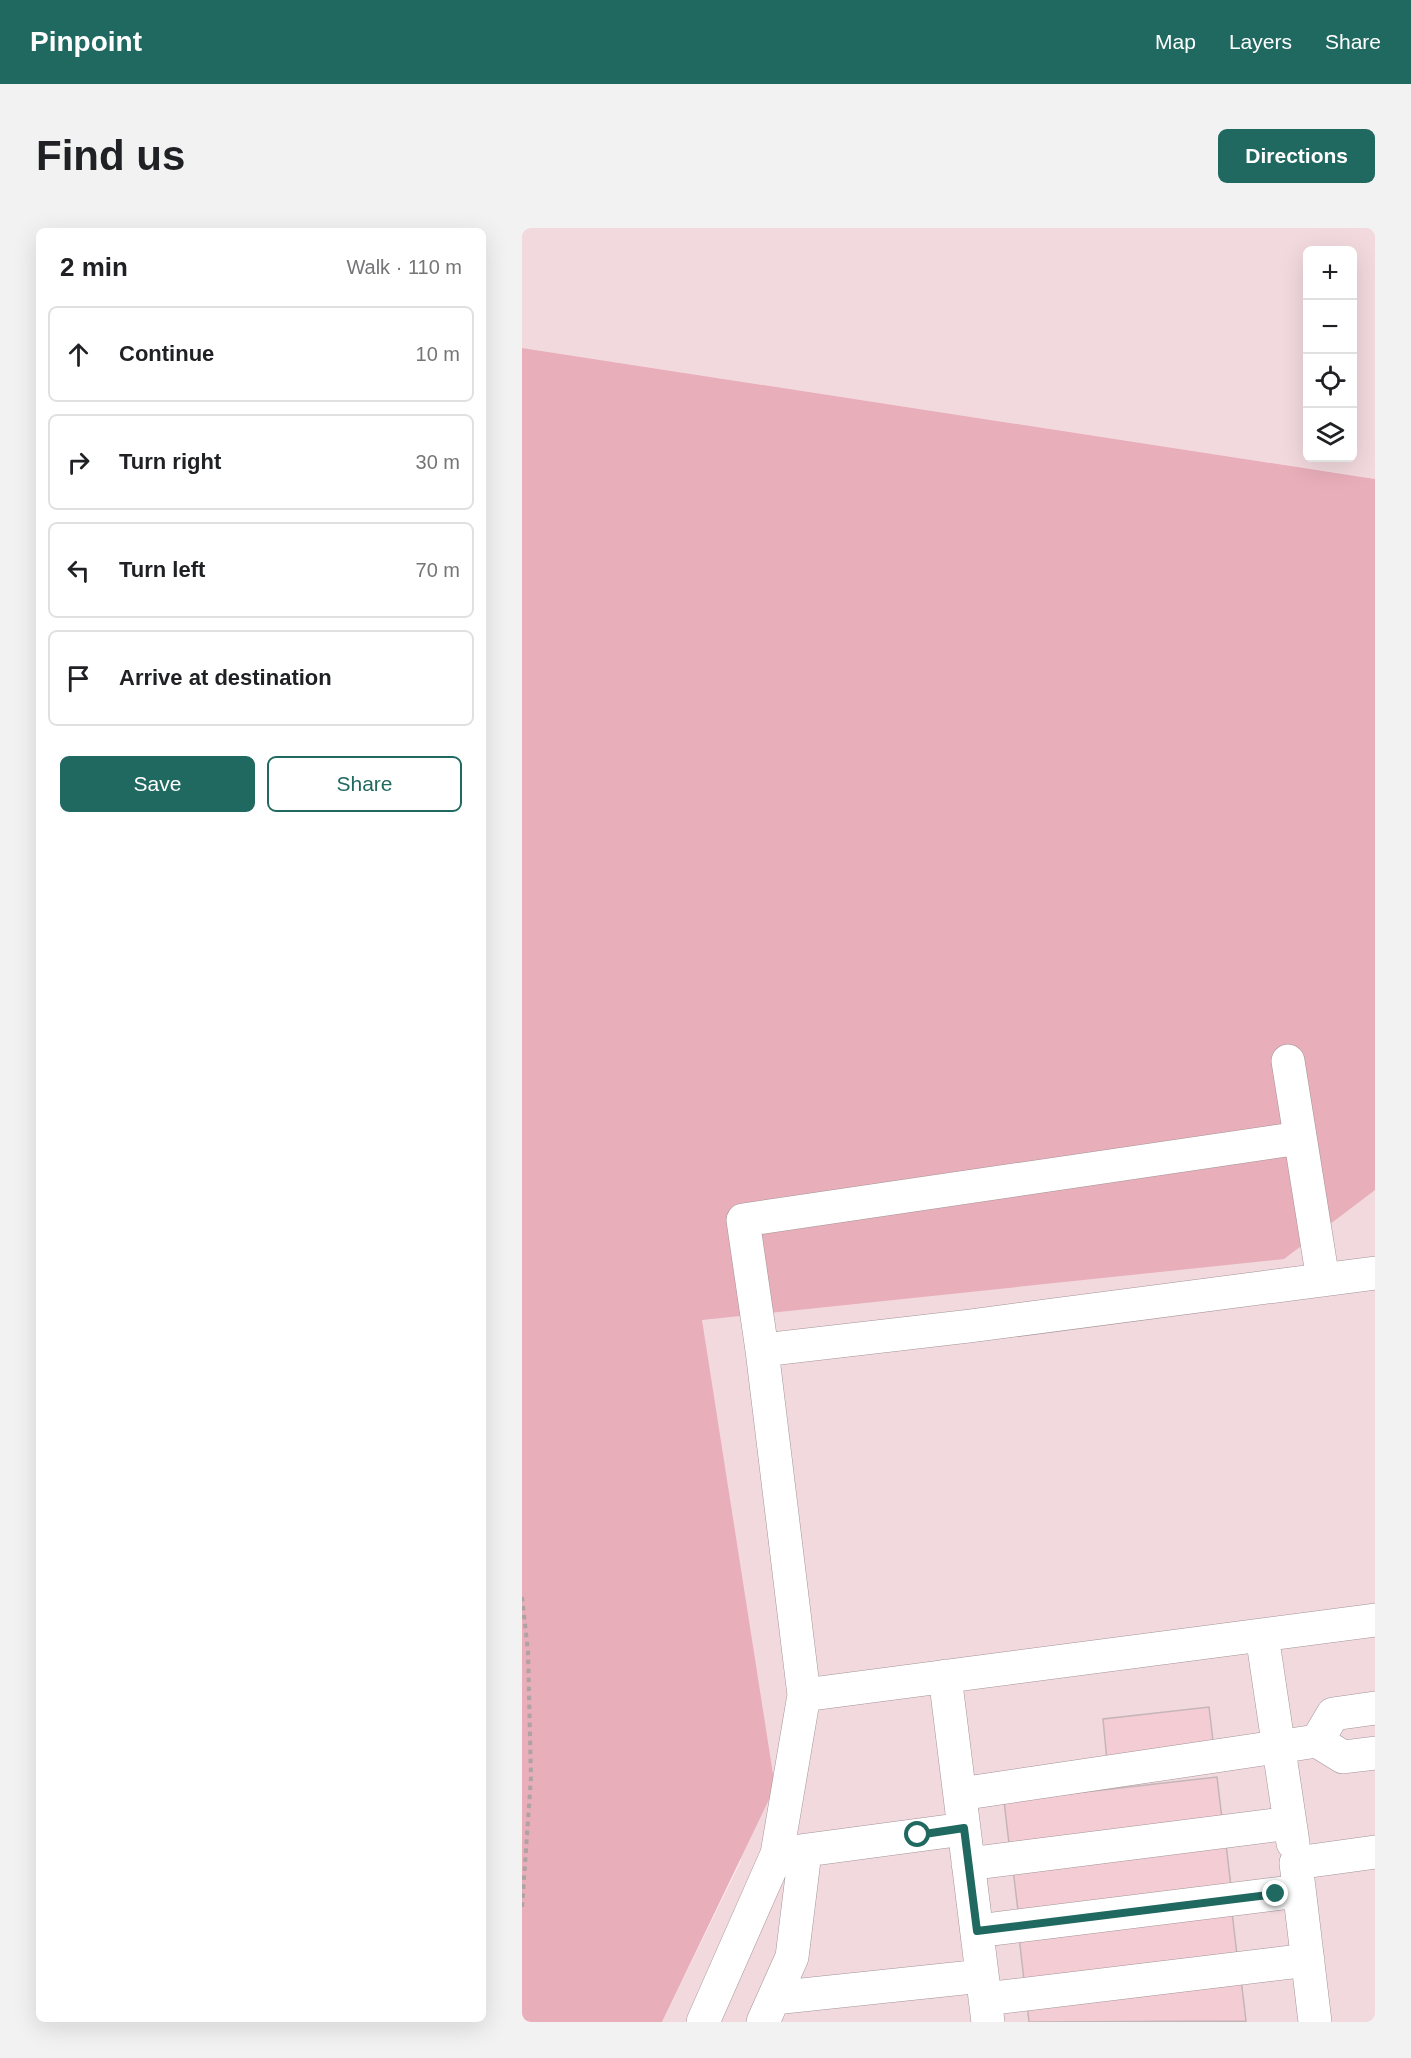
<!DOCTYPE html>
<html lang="en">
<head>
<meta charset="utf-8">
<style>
  body { margin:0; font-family:Helvetica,sans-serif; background:#f2f2f2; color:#202124 }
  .controls { position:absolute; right:18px; top:18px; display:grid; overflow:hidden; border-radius:9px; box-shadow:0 6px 24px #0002 }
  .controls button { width:54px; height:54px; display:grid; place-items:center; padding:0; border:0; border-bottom:2px solid #e0e0e0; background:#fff; color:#202124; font:30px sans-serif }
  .stop { position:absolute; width:18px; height:18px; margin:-14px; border:4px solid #206961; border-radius:50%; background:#fff }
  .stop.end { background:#206961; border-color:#fff; box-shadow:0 2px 6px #0008 }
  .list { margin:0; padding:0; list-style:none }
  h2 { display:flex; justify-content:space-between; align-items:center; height:78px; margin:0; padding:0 24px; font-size:26px }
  h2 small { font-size:20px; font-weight:400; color:#757577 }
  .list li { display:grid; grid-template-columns:39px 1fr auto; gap:18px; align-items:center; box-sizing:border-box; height:96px; margin:0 12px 12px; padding:0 12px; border:2px solid #e0e0e0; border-radius:9px }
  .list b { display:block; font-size:22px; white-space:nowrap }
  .list em { font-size:20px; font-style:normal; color:#757577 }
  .actions { display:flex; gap:12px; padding:18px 24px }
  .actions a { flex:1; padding:14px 0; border:2px solid #206961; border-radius:9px; text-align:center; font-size:21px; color:#206961 }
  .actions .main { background:#206961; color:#fff }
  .icon { flex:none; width:33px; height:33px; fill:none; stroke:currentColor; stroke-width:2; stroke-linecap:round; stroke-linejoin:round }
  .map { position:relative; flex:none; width:853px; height:1794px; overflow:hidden; border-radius:9px }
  header { display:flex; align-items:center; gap:36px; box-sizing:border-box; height:84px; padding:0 30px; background:#206961; color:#fff }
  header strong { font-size:28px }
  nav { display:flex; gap:33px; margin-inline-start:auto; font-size:21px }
  .intro { display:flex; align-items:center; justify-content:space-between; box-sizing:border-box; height:144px; padding:0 36px }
  h1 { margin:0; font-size:42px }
  .button { padding:15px 27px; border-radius:9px; background:#206961; color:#fff; font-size:21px; font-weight:700 }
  main { display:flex; gap:36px; padding:0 36px }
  aside { flex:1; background:#fff; border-radius:9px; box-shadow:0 6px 24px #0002 }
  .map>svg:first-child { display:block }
</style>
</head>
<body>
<header>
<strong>Pinpoint</strong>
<nav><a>Map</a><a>Layers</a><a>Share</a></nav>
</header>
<div class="intro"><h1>Find us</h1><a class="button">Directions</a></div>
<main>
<aside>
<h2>2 min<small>Walk · 110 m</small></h2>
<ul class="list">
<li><svg class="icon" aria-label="ahead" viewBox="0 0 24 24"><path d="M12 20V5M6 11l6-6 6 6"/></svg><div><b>Continue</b></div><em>10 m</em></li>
<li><svg class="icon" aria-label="right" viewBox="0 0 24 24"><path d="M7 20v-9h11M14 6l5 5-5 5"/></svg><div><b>Turn right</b></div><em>30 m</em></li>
<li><svg class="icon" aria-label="left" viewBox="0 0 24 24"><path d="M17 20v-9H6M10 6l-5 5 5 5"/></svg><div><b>Turn left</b></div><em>70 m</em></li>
<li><svg class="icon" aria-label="arrive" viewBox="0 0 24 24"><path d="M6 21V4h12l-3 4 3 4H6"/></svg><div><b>Arrive at destination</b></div></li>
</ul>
<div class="actions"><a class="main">Save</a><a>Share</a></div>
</aside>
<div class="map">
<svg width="853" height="1794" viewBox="0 0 853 1794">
  <rect width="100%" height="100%" fill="#fbeaee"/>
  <path fill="#f2d9de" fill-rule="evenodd" d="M0,0H853V251L0,120ZM786,22H830V230H786Z
    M853,807V1794H140L219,1633L132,1010Z"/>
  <path fill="#e8aeba" d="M0,120L853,251V962L762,1031L180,1092L253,1559L140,1794H0Z"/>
  <path fill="#0003" d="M686,1480L693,1525L589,1536Z
    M694,1550L701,1594L490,1618Z
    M704,1618L710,1662L499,1686Z
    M709,1686L716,1730L505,1755Z
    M720,1756L724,1794H509L507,1777Z"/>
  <path fill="#f4ccd4" stroke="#c5b5b8" stroke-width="1.5" d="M687,1479L692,1521L585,1533L581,1491Z
    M695,1549L700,1591L487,1616L482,1573Z
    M704,1616L709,1659L496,1683L491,1641Z
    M710,1684L715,1727L502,1752L497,1709Z
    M719,1751L724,1793L507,1794L505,1776Z"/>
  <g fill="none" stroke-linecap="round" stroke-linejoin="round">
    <defs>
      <path id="minor" d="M766,833L801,1052
        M853,1045L448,1098L240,1122L282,1467L853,1392
        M240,1122L221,992L778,910
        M740,1407L771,1615
        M423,1448L466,1794
        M795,1513L811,1486L853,1480
        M438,1566L795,1513L821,1529L853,1525
        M255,1626L282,1467
        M446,1636L768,1595
        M455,1703L777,1663
        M252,1770L460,1748
        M463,1771L786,1732
        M181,1794L255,1626L442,1601
        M241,1794L270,1729L283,1624
        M793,1794L774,1635L853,1624"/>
    </defs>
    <use href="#minor" stroke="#a39497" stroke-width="34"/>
    <path stroke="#aea2a4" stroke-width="4" stroke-dasharray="4.5 4.5" stroke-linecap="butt" d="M0,1369L6,1423L9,1549L0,1680"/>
    <use href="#minor" stroke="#fff" stroke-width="33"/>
  </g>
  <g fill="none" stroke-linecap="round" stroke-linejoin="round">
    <path stroke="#206961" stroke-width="8" d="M396,1607L442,1600L455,1703L754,1666"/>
  </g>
</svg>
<div class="controls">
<button>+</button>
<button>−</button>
<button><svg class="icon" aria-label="locate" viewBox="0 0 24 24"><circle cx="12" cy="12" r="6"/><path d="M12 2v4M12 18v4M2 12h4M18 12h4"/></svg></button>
<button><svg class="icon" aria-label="layers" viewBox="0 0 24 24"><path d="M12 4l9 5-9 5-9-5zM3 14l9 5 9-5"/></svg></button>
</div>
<div class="stop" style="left:396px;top:1607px"></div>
<div class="stop end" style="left:754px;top:1666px"></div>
</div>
</main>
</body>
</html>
